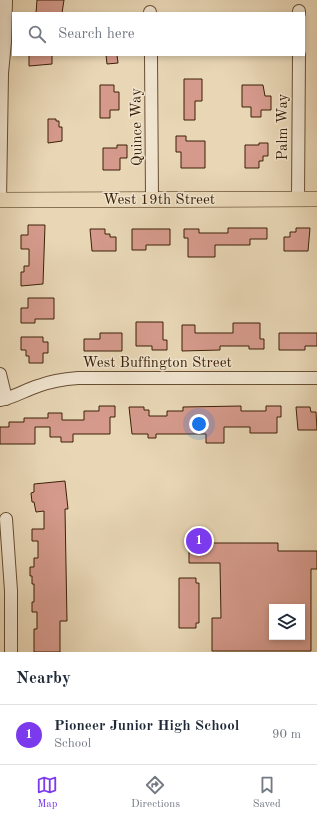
<!DOCTYPE html>
<html lang="en">
<head>
<meta charset="utf-8">
<style>
  body { margin:0; font-family:"Old Standard TT",serif; background:#f6f6f7; color:#1f2937 }
  .controls { position:absolute; right:12px; bottom:12px; display:grid; overflow:hidden; border-radius:0px; box-shadow:0 2px 6px #0003 }
  .controls button { width:36px; height:36px; display:grid; place-items:center; padding:0; border:0; border-bottom:1px solid #e0e1e3; background:#fff; color:#1f2937; font:20px sans-serif }
  .you { position:absolute; left:199px; top:424px; width:14px; height:14px; margin:-10px; border:3px solid #fff; border-radius:50%; background:#1a73e8; box-shadow:0 0 0 6px #1a73e833 }
  .badge { display:grid; place-items:center; width:26px; height:26px; border-radius:50%; background:#7c3aed; color:#fff; font-size:13px; font-weight:700 }
  .pin { position:absolute; translate:-50% -50%; border:2px solid #fff; box-shadow:0 1px 4px #0006 }
  .list { margin:0; padding:0; list-style:none }
  h2 { display:flex; justify-content:space-between; align-items:center; height:52px; margin:0; padding:0 16px; font-size:17px }
  h2 small { font-size:13px; font-weight:400; color:#747a83 }
  .list li { display:grid; grid-template-columns:26px 1fr auto; gap:12px; align-items:center; box-sizing:border-box; height:60px; padding:0 16px; border-top:1px solid #e0e1e3 }
  .list b { display:block; font-size:15px; white-space:nowrap }
  .list p { margin:0; font-size:13px; white-space:nowrap; color:#747a83 }
  .list em { font-size:13px; font-style:normal; color:#747a83 }
  .icon { flex:none; width:22px; height:22px; fill:none; stroke:currentColor; stroke-width:2; stroke-linecap:round; stroke-linejoin:round }
  .map { position:relative; flex:none; width:317px; height:652px; overflow:hidden }
  .search { position:absolute; background:#fff; box-shadow:0 2px 6px #0003; left:12px; right:12px; top:12px; height:44px; display:flex; align-items:center; gap:10px; box-sizing:border-box; padding:0 14px; border-radius:0px; color:#747a83; font-size:15px }
  .sheet { height:112px; background:#fff }
  nav { display:flex; justify-content:space-around; align-items:center; box-sizing:border-box; height:56px; border-top:1px solid #e0e1e3; background:#fff; font-size:11px; color:#747a83 }
  nav a { display:grid; justify-items:center; gap:2px }
  nav .on { color:#7c3aed }
  .map>svg:first-child { display:block }
</style>
</head>
<body>
<div class="map">
<svg width="317" height="652" viewBox="0 0 317 652">
  <rect width="100%" height="100%" fill="#e8d6b5"/>
  <filter id="stains"><feTurbulence type="fractalNoise" baseFrequency=".005" numOctaves="4"/><feColorMatrix values="0 0 0 0 .2 0 0 0 0 .09 0 0 0 0 .02 0 0 0 .5 -.17"/></filter>
  <radialGradient id="worn" r=".72"><stop offset=".6" stop-color="#630" stop-opacity="0"/><stop offset="1" stop-color="#630" stop-opacity=".3"/></radialGradient>
  <path fill="#d59a8c" stroke="#3c2107" fill-rule="evenodd" d="M37,0H64L62,13H36Z
    M29,55H52V64L29,66Z
    M106,55H117L118,63L107,64Z
    M184,79H202V101H195V120H184Z
    M100,85H114V92H119V110H110V118H100Z
    M242,85H263L265,96H271V110H261V117H251V107H242Z
    M48,119H56V121H59V127H62V141L48,143Z
    M176,136H186V141H205V168H181V152H176Z
    M259,143H268V156H263V161H259V168H245V145H259Z
    M117,145H127V158H120V170H103V148H117Z
    M28,225H45L43,284L21,286V272H24V266H29V249H21V235H28Z
    M228,228H267V239H250V245H215V257H188V238H184V229H199V233H228Z
    M296,228H310L308,251H284V237H290V232H296Z
    M90,229H105V234H110V237H116V251H92Z
    M132,229H170V245H146V250H132Z
    M28,298H54V319H35V323H21V308H28Z
    M136,322H163V340H167V350H152V346H136Z
    M233,323H260V339H264V349H249V346H220V350L182,351V325H195V333H233Z
    M100,333H122V351H84V339H100Z
    M279,333H317V346H305V350H279Z
    M21,337H43V342H48V353H43V363H29V356H26V350H21Z
    M99,406H115V417H110V434H73V442H61V437H50V427H35V444H0V427H9V422H24V418H48V413H62V420H84V411H99Z
    M241,406V411H266V406H281V417H277V433H250V427H224V443H206V434H156V438H148V434H132L129,407H144V410H149V416H167V411H183V407Z
    M296,407H310L311,412H316L317,430H298Z
    M65,481L68,509H65L67,621H60V652H34V629H37V612H32V602H34V584H32V576H30V567H34V558H38V541H32V529H44V511L36,512L34,502H32L31,493L34,492V484Z
    M189,543H278V551H317V569H311V651H212V618H221L220,563H189ZM272,607H302V637H272Z
    M179,578H196V583H199V623H196V628H179Z"/>
  <g fill="none" stroke-linecap="round" stroke-linejoin="round">
    <defs>
      <path id="minor" d="M150,12V13
        M299,13V11
        M151,55L152,199
        M298,199L299,55
        M0,201L2,73L5,42L6,0
        M0,374L6,399
        M0,400C13,398 25,390 38,386C51,381 64,379 78,378H317
        M6,519L11,591V652"/>
      <path id="major" d="M0,200L317,199"/>
    </defs>
    <use href="#minor" stroke="#674e32" stroke-width="14"/>
    <use href="#major" stroke="#3c2107" stroke-width="16"/>
    <use href="#minor" stroke="#f0e4cf" stroke-width="12"/>
    <use href="#major" stroke="#e8d6b5" stroke-width="15"/>
  </g>
  <g text-anchor="middle" stroke-width="3" stroke-linejoin="round" paint-order="stroke">
    <g font-size="15" fill="#3c2107" stroke="#f0e4cf">
      <text transform="translate(136 127) rotate(-91)" y="5">Quince Way</text>
      <text transform="translate(282 127) rotate(-90)" y="5">Palm Way</text>
      <text x="159" y="204">West 19th Street</text>
      <text x="157" y="367">West Buffington Street</text>
    </g>
  </g>
  <rect width="100%" height="100%" filter="url(#stains)"/>
  <rect width="100%" height="100%" fill="url(#worn)"/>
</svg>
<div class="controls">
<button><svg class="icon" aria-label="layers" viewBox="0 0 24 24"><path d="M12 4l9 5-9 5-9-5zM3 14l9 5 9-5"/></svg></button>
</div>
<div class="you"></div>
<div class="pin badge" style="left:199px;top:541px">1</div>
<div class="search"><svg class="icon" aria-label="search" viewBox="0 0 24 24"><circle cx="10" cy="10" r="6"/><path d="M15 15l6 6"/></svg>Search here</div>
</div>
<section class="sheet">
<h2>Nearby<small></small></h2>
<ul class="list">
<li><span class="badge">1</span><div><b>Pioneer Junior High School</b><p>School</p></div><em>90 m</em></li>
</ul>
</section>
<nav>
<a class="on"><svg class="icon" aria-label="map" viewBox="0 0 24 24"><path d="M3 6l6-2 6 2 6-2v14l-6 2-6-2-6 2zM9 4v14M15 6v14"/></svg>Map</a>
<a><svg class="icon" aria-label="directions" viewBox="0 0 24 24"><path d="M12 3l9 9-9 9-9-9zM9 14v-3h6M13 9l2 2-2 2"/></svg>Directions</a>
<a><svg class="icon" aria-label="saved" viewBox="0 0 24 24"><path d="M7 4h10v16l-5-4-5 4z"/></svg>Saved</a>
</nav>
</body>
</html>
